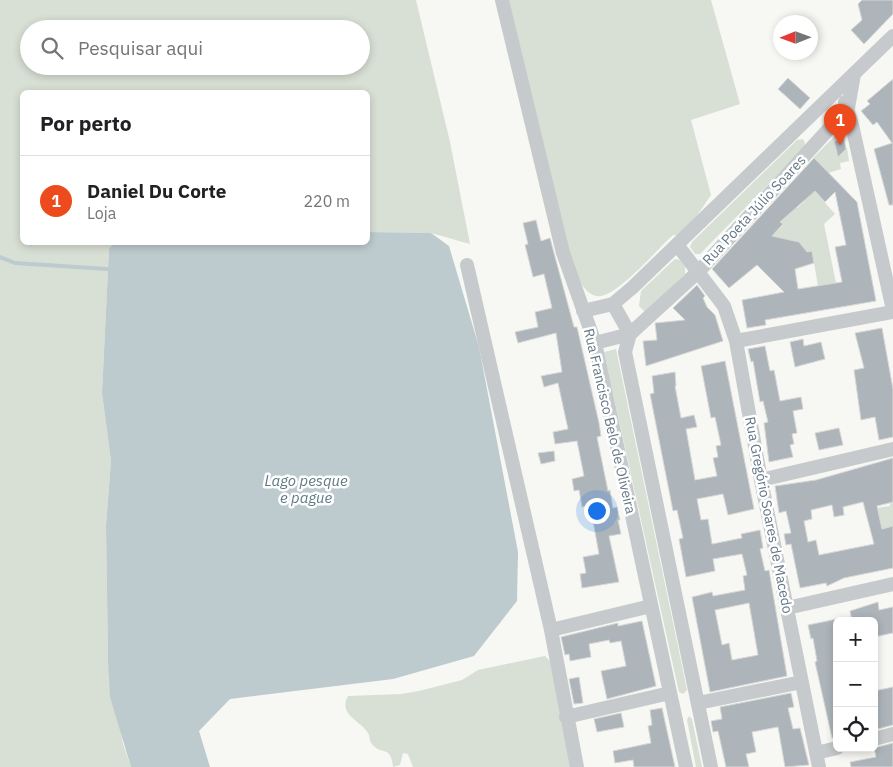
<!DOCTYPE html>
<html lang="pt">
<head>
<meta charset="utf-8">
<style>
  body { margin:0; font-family:"IBM Plex Sans",sans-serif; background:#f2f2f2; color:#202124 }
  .controls { position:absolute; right:15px; bottom:15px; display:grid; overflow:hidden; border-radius:8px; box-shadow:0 2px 8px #0003 }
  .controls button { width:45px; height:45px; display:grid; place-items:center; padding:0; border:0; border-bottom:1px solid #e0e0e0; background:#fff; color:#202124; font:25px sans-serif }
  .compass { position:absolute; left:773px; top:15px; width:45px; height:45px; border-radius:50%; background:#fff; box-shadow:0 2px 8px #0003; rotate:269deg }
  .you { position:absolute; left:596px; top:510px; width:18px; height:18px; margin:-12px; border:4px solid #fff; border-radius:50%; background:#1a73e8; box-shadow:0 0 0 8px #1a73e833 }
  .badge { display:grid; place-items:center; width:32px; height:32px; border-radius:50%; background:#ed4b1d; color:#fff; font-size:16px; font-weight:700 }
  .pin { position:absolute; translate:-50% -41px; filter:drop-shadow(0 1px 2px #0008) }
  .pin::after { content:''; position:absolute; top:26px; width:18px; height:15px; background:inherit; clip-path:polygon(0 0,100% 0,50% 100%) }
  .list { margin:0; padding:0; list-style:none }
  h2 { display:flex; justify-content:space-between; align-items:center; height:65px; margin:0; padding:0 20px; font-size:21px }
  h2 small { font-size:16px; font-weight:400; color:#757577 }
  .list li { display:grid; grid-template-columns:32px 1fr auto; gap:15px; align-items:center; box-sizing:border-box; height:90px; padding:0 20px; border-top:1px solid #e0e0e0 }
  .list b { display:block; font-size:19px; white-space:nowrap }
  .list p { margin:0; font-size:16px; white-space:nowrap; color:#757577 }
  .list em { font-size:16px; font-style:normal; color:#757577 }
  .icon { flex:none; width:28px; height:28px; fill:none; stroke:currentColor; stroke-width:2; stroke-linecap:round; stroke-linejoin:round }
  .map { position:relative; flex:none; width:893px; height:767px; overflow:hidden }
  .search { position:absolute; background:#fff; box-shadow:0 2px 8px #0003; left:20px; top:20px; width:350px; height:55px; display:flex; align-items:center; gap:12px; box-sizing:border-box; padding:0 18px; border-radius:28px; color:#757577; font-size:19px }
  .panel { position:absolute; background:#fff; box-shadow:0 2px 8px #0003; left:20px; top:90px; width:350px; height:155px; border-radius:8px }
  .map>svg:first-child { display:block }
</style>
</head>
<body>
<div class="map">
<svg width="893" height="767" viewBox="0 0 893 767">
  <rect width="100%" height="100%" fill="#f7f7f3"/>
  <path fill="#d8dfd4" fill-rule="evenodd" d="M0,0H416L450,142L470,244L431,233L368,232V92H22V242L115,243L109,249L102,393L111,461L106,525L108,661L123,744L131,767H0ZM29,29H361V66H29Z
    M509,0H711L740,104L691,120L711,195L683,236L673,235C659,247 614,301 596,296C579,291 574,266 569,251Z
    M843,128L844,139L835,141L836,150L847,148L849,161L840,163L841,169L828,173L813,158Z
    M803,139L805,143L804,148L700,254H695L690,247L692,242L797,140Z
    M812,188L835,214L824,224L836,283L818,286L812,251L808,252L772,236L783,225L780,222L791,212L793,204L797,208L805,201L802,198Z
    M675,259L680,260L685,267V274L645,312L639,306L641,291Z
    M616,349L687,690L683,694L679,692L604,352Z
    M893,502V526L882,529L877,508L890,506V503Z
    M545,656L551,662L573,767H413L408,754L403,753L400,765L393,767C391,744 381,756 372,744C369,741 370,736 368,733C360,720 338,715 348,696L401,694L419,691L462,680L478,670Z
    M689,716L692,719L702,767H696L687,720Z"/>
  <path fill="#bdcace" d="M368,232L431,233L449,246L479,347L518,552L517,601L474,656L393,679L230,699L199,731L210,767H131L110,697L108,661L106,525L111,461L102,393L109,249L115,242H368Z"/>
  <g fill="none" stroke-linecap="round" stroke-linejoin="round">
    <path stroke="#bdcace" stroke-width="4" d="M0,257L15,263L107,269"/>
  </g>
  <path fill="#adb5bb" stroke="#d8d8d6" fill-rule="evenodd" d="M862,0H893V14L864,44L851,30L862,20L858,4Z
    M788,78L810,98L800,109L778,89Z
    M893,79V205H889L874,149L892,143L877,122L873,125L861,111L870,104L867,101Z
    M844,139L846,149L838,157L834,141Z
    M814,158L857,202L876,301L765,320L766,325L747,328L742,300L784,292L757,265L729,288L712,269ZM815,191L825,202L835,192L846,245L835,247L842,282L798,289L795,269L814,263L812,251L807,252L799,242L772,236L783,224L780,222Z
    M536,220L541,241L550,238L574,327H577L599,423L601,436L597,437L608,491L610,490L613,508L617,507L620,520H618L621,534L609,536L619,582L582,588L580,574L586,573L583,557L599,554L590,505L582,507L579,490L574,491L572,479L584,476L577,441L555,444L553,432L568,429L558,383L544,387L541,376L562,372L556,333L518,343L515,332L538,327L535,312L552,308L544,274L533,277L525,245L528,244L523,223Z
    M697,285L705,296L703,298L707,307L715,315L723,341L646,366L643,341L657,340L655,323L685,320L673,308Z
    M882,328L893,389V437L879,440L875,417L861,420L854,370L864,368L855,333Z
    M803,339L804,346L821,342L825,359L795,367L790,342Z
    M765,346L770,371L774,370L780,401L801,397L803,409L793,411L797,433L792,434L794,444L790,445L793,457L769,462L764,423L768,422L763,401L760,402L753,361L751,362L748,349Z
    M725,361L754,509L728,515L723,494L697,499L701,520L708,519L712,544L742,538L741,534L760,530L763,548L760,549L765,571L769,570L787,676L710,692L692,597L712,592L713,596L745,590L743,576L747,575L742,554L713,559L715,571L686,577L679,539L683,538L677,510L673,511L650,394L654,393L652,376L675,372L676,386H675L681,418L694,415L697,427L686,429L695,480L717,476L713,458L718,457L716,446L721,445L715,417L711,418L701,366ZM749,603L758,655L732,660L729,643L722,645L715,610Z
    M839,428L843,445L819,450L815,433Z
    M554,451L555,461L541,464L538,453Z
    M893,458V502L877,506L882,529L893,526V568L844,578L827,586L826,583L800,588L791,544L786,545L784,534L791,533L786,511L779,513L775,486L816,480ZM863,502L874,544L819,555L816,540L808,542L804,521L812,519L811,510L832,505L834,517L844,515L843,507Z
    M878,602L879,610L893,607V633L874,637V621H852L850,611Z
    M837,619V737L832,738L815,662L817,661L813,638L811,639L808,625Z
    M642,621L656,686L607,699L601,671L626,666L621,641L610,643L609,640L589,644L591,657L570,661L569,654L565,655L561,637L618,623V626Z
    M579,677L583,703L574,704L569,679Z
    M893,687V725L874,730V691Z
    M791,693L794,707L788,708L793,729L800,728L809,765L785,767L778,727L752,732L756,752L746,754L749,767H726L718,731L713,732L711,721L722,719L720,707Z
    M662,708L675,767H634L633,760L615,763L613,751L651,743L648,726L652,725L650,710Z
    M621,713L624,727L597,732L594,719Z
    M893,743V767H851L850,762L876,757L874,748Z"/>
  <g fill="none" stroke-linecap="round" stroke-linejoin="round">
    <path stroke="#c6cacd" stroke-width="14" d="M502,0L563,253L595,343L686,767
      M845,102L852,125L893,310
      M678,246L724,306L736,341L761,480L819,767
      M467,265L551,630L577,767
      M613,304L630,334L625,352L711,767
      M583,311L613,304L633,287L893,36
      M736,341L893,312
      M595,343L630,334L699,271L848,108L854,74
      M761,480L893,449
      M787,608L893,584
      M551,630L651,606
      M698,703L802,682
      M566,717L670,693
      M874,739L893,734
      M816,753L837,748"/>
  </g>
  <g text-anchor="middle" stroke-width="5" stroke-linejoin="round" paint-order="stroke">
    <g font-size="14" fill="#647786" stroke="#fff">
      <text transform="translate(754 210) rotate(-47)" y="5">Rua Poeta Júlio Soares</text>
      <text transform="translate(610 421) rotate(77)" y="5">Rua Francisco Belo de Oliveira</text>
      <text transform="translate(769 515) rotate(79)" y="5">Rua Gregório Soares de Macedo</text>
    </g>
    <g font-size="15" font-style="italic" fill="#5f7a83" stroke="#fff">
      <text x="306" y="486">Lago pesque<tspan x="306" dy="17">e pague</tspan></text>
    </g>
  </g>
</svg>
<div class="controls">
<button>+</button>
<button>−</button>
<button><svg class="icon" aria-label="locate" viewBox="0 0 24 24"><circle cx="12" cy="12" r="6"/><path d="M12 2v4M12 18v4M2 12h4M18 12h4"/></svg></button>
</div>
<svg class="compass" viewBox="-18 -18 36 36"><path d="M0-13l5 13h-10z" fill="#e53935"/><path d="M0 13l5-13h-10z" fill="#757577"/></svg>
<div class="you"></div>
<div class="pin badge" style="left:840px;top:145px">1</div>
<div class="search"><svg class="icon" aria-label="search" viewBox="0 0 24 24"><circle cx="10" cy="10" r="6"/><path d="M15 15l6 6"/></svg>Pesquisar aqui</div>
<section class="panel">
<h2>Por perto<small></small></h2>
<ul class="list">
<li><span class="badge">1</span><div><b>Daniel Du Corte</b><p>Loja</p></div><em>220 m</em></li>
</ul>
</section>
</div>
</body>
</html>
